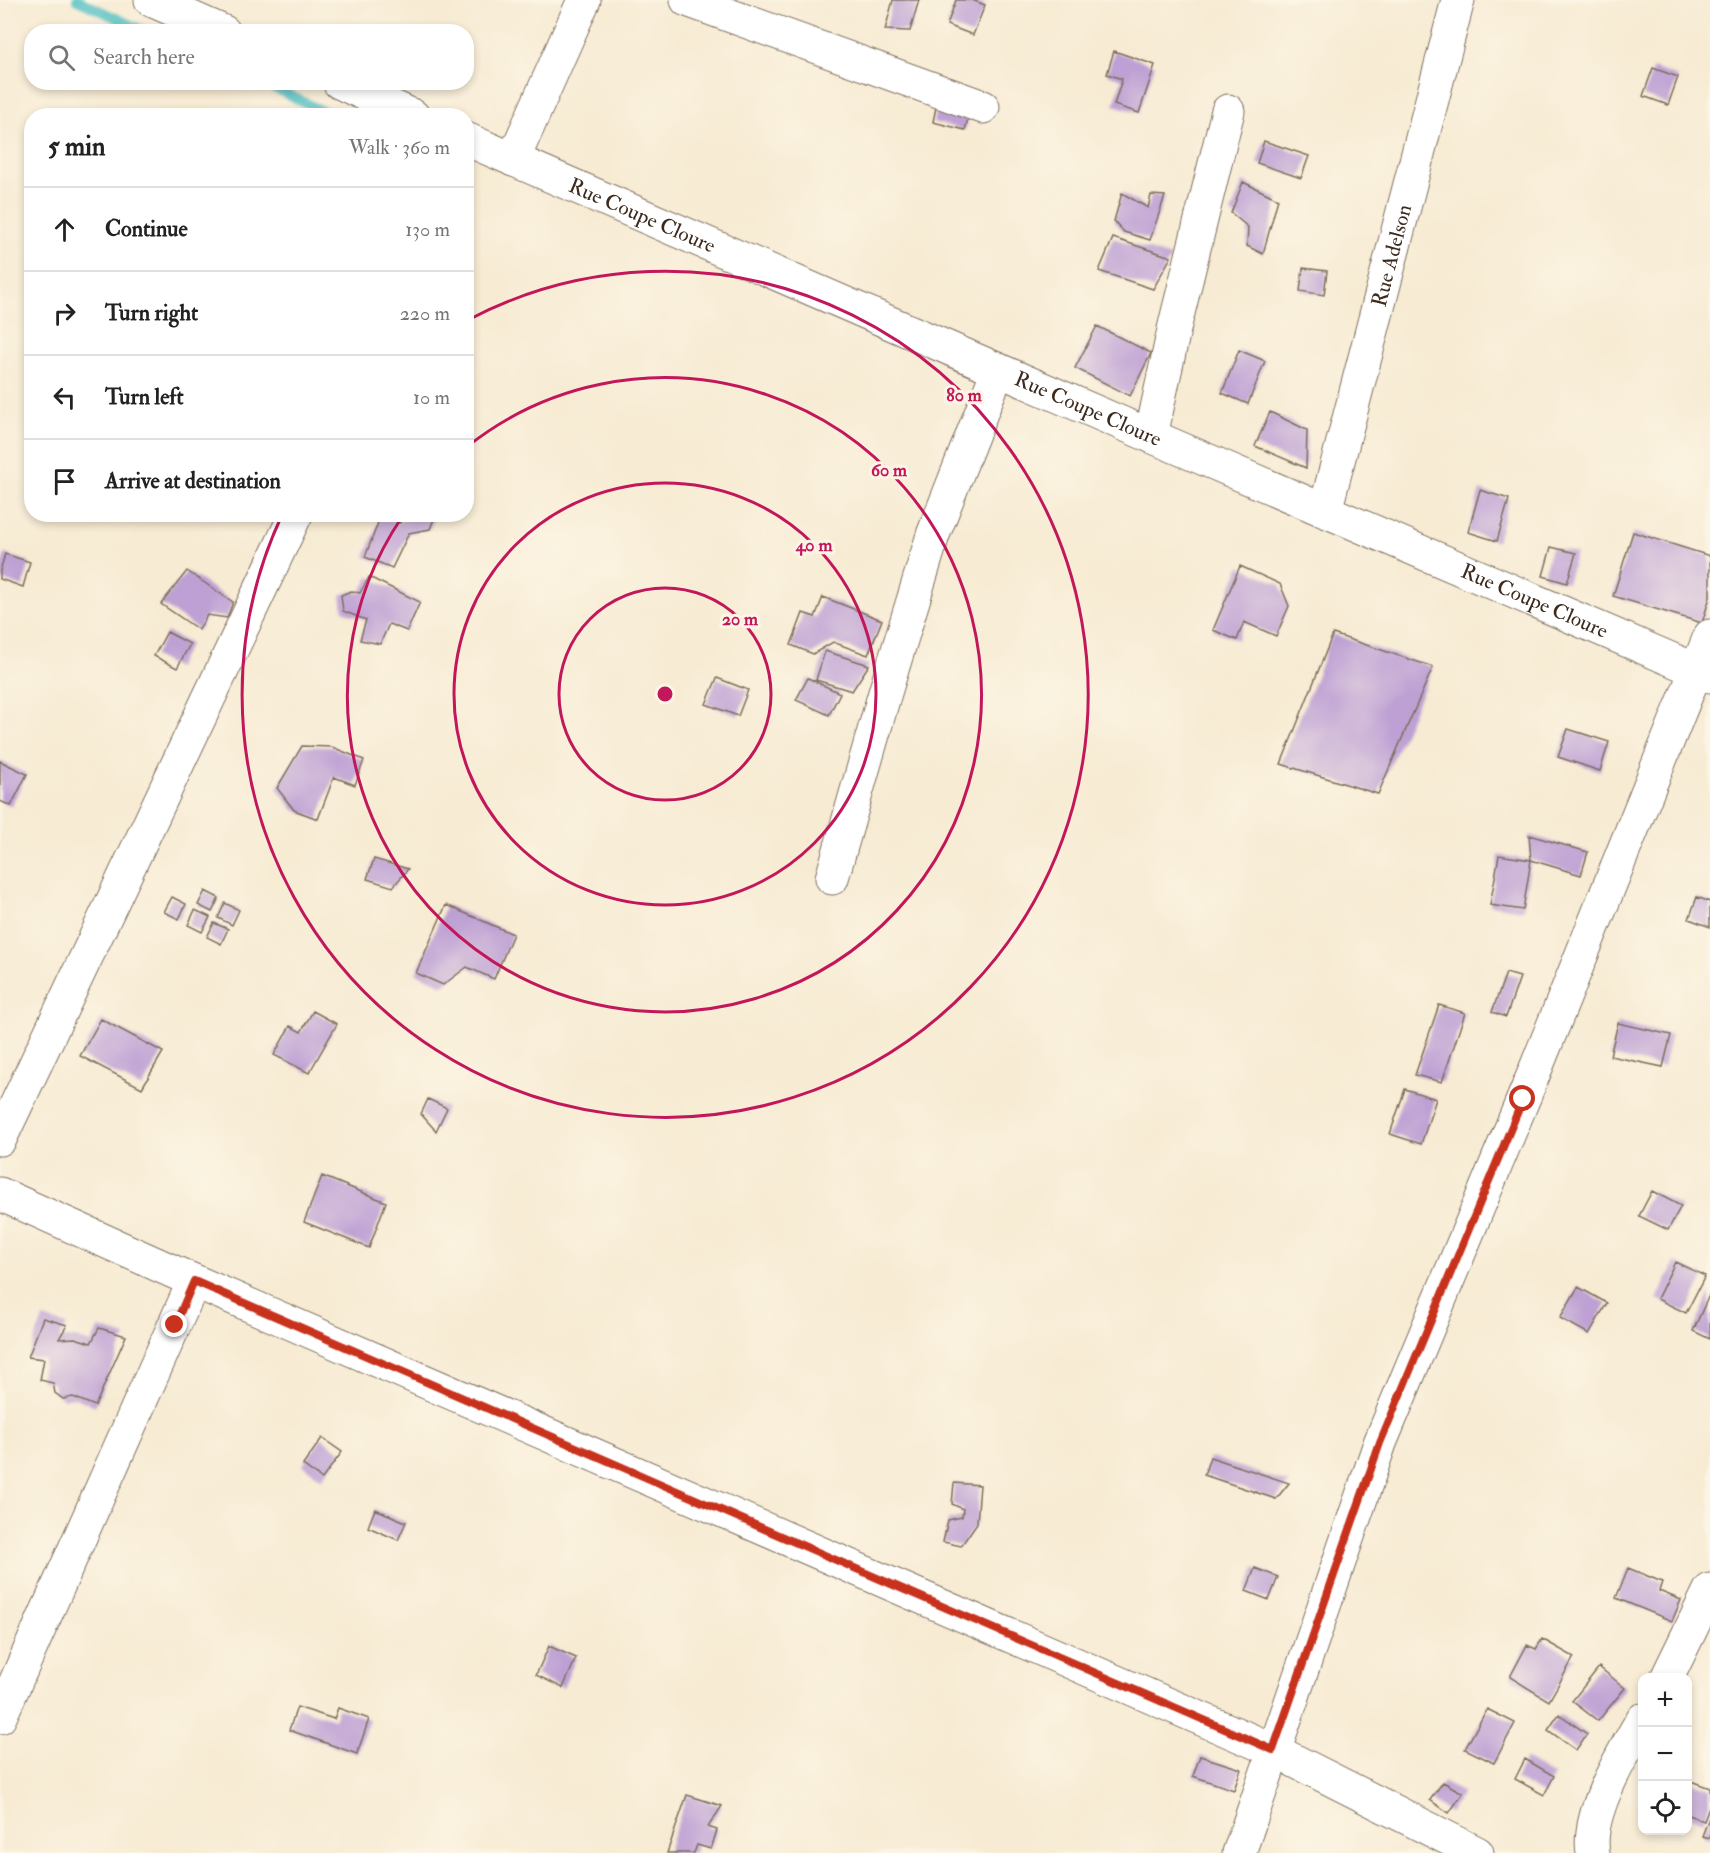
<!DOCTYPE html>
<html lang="en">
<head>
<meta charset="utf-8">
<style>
  body { margin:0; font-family:"IM FELL Double Pica",serif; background:#f6f6f6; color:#222 }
  .controls { position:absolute; right:18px; bottom:18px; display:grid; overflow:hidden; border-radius:12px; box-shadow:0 3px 9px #0003 }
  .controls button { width:54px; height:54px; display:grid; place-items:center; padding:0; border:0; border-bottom:2px solid #e0e0e0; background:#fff; color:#222; font:30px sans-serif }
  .stop { position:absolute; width:18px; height:18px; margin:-14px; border:4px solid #c8321e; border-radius:50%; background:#fff }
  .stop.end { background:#c8321e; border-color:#fff; box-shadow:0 2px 6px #0008 }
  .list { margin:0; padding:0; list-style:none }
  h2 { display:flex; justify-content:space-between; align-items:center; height:78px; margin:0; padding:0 24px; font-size:26px }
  h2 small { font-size:20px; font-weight:400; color:#767676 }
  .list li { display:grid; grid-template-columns:39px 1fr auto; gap:18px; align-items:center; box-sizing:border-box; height:84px; padding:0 24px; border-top:2px solid #e0e0e0 }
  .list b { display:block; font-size:22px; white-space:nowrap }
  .list em { font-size:20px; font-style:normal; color:#767676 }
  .icon { flex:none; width:33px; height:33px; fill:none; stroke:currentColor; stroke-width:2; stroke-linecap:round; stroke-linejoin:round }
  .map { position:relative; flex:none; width:1710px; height:1853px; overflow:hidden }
  .search { position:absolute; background:#fff; box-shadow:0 3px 9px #0003; left:24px; top:24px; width:450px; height:66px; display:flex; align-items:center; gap:15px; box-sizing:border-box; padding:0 21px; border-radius:24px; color:#767676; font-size:22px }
  .panel { position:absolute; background:#fff; box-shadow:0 3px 9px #0003; left:24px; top:108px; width:450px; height:414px; border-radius:24px }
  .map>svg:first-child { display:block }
</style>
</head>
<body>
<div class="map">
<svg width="1710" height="1853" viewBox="0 0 1710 1853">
  <rect width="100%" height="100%" fill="#fcf5e5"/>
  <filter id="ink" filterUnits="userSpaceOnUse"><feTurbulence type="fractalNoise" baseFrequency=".0167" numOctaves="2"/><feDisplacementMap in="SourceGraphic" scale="12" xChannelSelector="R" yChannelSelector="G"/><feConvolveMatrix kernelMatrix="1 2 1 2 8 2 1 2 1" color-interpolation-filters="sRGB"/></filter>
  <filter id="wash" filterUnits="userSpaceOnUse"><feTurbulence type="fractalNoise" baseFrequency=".008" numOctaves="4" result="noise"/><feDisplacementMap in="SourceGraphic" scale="24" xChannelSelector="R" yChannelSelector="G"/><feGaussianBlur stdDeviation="1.35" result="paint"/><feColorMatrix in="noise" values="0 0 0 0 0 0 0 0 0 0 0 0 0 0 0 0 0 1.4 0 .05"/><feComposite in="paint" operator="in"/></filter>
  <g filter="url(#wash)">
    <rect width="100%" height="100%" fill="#f7ebd3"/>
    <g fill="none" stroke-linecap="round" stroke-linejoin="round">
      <path stroke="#50bfc4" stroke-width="10" d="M77,0L147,32
        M261,82L334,116"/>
    </g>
    <g id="blocks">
      <path fill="#bea0d4" d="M893,0H919L910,31L885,30Z
        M956,0H972L985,5L973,35L947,25Z
        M1114,51L1155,65L1139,113L1114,105L1122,79L1107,74Z
        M1653,68L1678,77L1668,105L1643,96Z
        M937,102L970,111L965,130L933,122Z
        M1264,141L1309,156L1301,178L1257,163Z
        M1243,182L1278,199L1263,254L1247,246L1248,227L1231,213Z
        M1122,193L1148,208L1151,195L1165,196L1150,240L1124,232L1114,221Z
        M1113,238L1171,257L1153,289L1099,271Z
        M1303,268L1327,271L1324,295L1300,291Z
        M1097,326L1151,353L1130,396L1075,368Z
        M1239,350L1265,361L1248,404L1222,393Z
        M1270,412L1307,430L1306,468L1255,446Z
        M1480,490L1509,499L1497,541L1468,532Z
        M404,514H436L430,529L409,533L392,568L365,557L381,515L400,523Z
        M1633,532L1710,556V597L1702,623L1613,596Z
        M1551,547L1576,553L1567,583L1543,576Z
        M5,554L30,562L23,587L0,579V571Z
        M1240,566L1280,584L1289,606L1276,636L1244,622L1237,640L1213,630Z
        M187,571L233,602L227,618L207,615L199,630L161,604Z
        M369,577L420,602L407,631L389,624L380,644L360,640L366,620L343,611L341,595L351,591L360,593Z
        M823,597L882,620L868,655L833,642L813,654L791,645L803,613L815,617Z
        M167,632L190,644L177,668L154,656Z
        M1333,634L1433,667L1378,794L1281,764Z
        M825,651L869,665L852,691L816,680Z
        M717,678L748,690L738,716L706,704Z
        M808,678L840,693L829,715L796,700Z
        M1568,729L1609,742L1600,771L1558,757Z
        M302,746L332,747L364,760L355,785L334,777L318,819L294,810L277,788Z
        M0,761L27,774L11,806L0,801Z
        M1529,835L1588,852L1581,875L1531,860L1523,910L1490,905L1499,855L1531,860Z
        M374,859L408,869L393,887L367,879Z
        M205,891L219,898L212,912L198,905Z
        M172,897L186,904L179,919L164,912Z
        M1697,897L1710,902V927L1689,919Z
        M225,903L239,910L232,925L218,918Z
        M446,905L513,934L494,979L467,967L443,985L416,973Z
        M195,910L210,917L202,932L188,925Z
        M214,923L228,929L221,944L207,937Z
        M1506,973L1520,977L1506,1017L1492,1012Z
        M1439,1005L1465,1013L1442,1082L1415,1075Z
        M313,1011L337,1024L309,1073L274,1055L290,1026L301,1032Z
        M101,1019L163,1052L142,1088L80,1056Z
        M1618,1023L1671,1035L1663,1067L1610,1056Z
        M1405,1089L1436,1099L1421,1144L1390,1134Z
        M428,1099L447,1108L436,1131L421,1114Z
        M322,1176L386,1202L369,1248L304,1222Z
        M1652,1191L1681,1206L1668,1230L1639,1216Z
        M1675,1262L1705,1276L1686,1313L1657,1299Z
        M1578,1287L1607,1303L1589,1334L1560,1318Z
        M1710,1293V1339L1693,1331Z
        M43,1318L67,1325L59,1339L75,1338L91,1343L99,1328L126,1336L95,1406L73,1397L63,1399L55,1393L53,1383L40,1380L44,1359L28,1357Z
        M322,1438L342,1452L322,1479L303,1465Z
        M1210,1457L1289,1483L1276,1499L1204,1475Z
        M954,1483L980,1485L977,1523L961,1546L943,1542L948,1520L962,1517L963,1509L952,1504Z
        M375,1509L406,1522L398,1540L368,1527Z
        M1255,1568L1278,1577L1269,1600L1246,1591Z
        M1628,1568L1662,1582L1659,1591L1681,1600L1672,1621L1616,1598Z
        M1542,1639L1574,1657L1549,1701L1510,1677L1527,1645L1536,1649Z
        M549,1646L576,1658L563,1688L536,1675Z
        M1599,1667L1625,1688L1598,1721L1572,1701Z
        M297,1707L334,1719L338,1708L369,1719L357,1754L289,1730Z
        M1487,1709L1515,1723L1494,1763L1465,1749Z
        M1559,1714L1587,1734L1576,1750L1548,1730Z
        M1200,1756L1241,1769L1234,1790L1193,1776Z
        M1525,1759L1554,1776L1544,1795L1515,1779Z
        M1688,1780L1710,1788V1805L1704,1821L1688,1815Z
        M1443,1782L1463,1793L1449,1813L1430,1800Z
        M687,1795L722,1806L708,1827L717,1830L711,1849L697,1845L694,1853H667Z
        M1710,1815V1838L1702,1836Z"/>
    </g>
  </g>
  <g filter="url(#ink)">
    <use href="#blocks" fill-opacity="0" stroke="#7d6e5d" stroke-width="1.5"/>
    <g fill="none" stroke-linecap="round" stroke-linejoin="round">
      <defs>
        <g id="minor">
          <path d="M151,0L224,32"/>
          <path d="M687,0L983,107"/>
          <path d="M339,82L413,116"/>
          <path id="s1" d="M466,139L1151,436L1710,676"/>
          <path d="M513,160L584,0"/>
          <path d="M1151,436L1175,325L1228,111"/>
          <path id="s2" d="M1325,511L1458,0"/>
          <path d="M832,878L884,696L933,535L998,370"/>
          <path d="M0,1139L296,514"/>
          <path d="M0,1194L194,1281L1273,1750L1477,1853"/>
          <path d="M1667,1678L1710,1590"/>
          <path d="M0,1717L194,1281"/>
          <path d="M1239,1853L1380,1443L1532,1078L1710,636"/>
          <path d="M1593,1853C1586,1814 1623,1754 1642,1720"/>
        </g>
      </defs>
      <use href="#minor" stroke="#7d6e5d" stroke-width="35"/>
      <use href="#minor" stroke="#fff" stroke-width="33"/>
    </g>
  </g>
  <g fill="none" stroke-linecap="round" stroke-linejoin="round" filter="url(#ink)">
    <path stroke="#c8321e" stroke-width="8" d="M175,1325L194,1281L1273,1750L1380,1443L1523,1099"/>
  </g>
  <g fill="none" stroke="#c2185b" stroke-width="3">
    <circle cx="665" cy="694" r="106"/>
    <circle cx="665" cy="694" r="211"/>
    <path d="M468 446A317 317 0 1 1 402 517"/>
    <path d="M470 319A423 423 0 1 1 282 515"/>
  </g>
  <g text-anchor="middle" stroke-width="6" stroke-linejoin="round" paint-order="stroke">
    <g font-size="21" fill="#3b2a1e" stroke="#fcf5e5">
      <text dy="7" stroke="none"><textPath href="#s1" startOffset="192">Rue Coupe Cloure</textPath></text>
      <text dy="7" stroke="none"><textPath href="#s2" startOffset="264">Rue Adelson</textPath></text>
      <text dy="7" stroke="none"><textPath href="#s1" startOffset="678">Rue Coupe Cloure</textPath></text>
      <text dy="7" stroke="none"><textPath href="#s1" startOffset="1164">Rue Coupe Cloure</textPath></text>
    </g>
  </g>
  <circle cx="665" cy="694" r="9" fill="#c2185b" stroke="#fcf5e5" stroke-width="3"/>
  <g font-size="18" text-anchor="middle" font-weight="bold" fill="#c2185b" stroke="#fcf5e5" stroke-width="6" stroke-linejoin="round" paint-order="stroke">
    <text x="964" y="401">80 m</text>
    <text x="889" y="476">60 m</text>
    <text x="814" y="551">40 m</text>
    <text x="740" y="625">20 m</text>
  </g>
</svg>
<div class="controls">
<button>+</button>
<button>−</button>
<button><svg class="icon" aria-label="locate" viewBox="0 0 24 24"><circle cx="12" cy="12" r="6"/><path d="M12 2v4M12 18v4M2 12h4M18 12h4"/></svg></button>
</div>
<div class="stop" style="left:1523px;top:1099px"></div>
<div class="stop end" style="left:175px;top:1325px"></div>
<div class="search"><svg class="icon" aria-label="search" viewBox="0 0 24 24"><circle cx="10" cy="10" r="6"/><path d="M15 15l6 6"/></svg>Search here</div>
<section class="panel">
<h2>5 min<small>Walk · 360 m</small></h2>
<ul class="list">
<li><svg class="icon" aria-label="ahead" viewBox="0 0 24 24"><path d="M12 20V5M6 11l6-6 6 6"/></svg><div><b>Continue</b></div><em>130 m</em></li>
<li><svg class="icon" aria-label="right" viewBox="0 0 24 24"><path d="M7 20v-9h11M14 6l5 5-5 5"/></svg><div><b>Turn right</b></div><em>220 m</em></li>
<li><svg class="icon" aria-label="left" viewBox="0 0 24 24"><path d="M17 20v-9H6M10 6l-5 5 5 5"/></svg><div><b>Turn left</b></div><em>10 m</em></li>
<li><svg class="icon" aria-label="arrive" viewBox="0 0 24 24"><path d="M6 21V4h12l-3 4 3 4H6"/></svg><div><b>Arrive at destination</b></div></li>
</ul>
</section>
</div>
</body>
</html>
